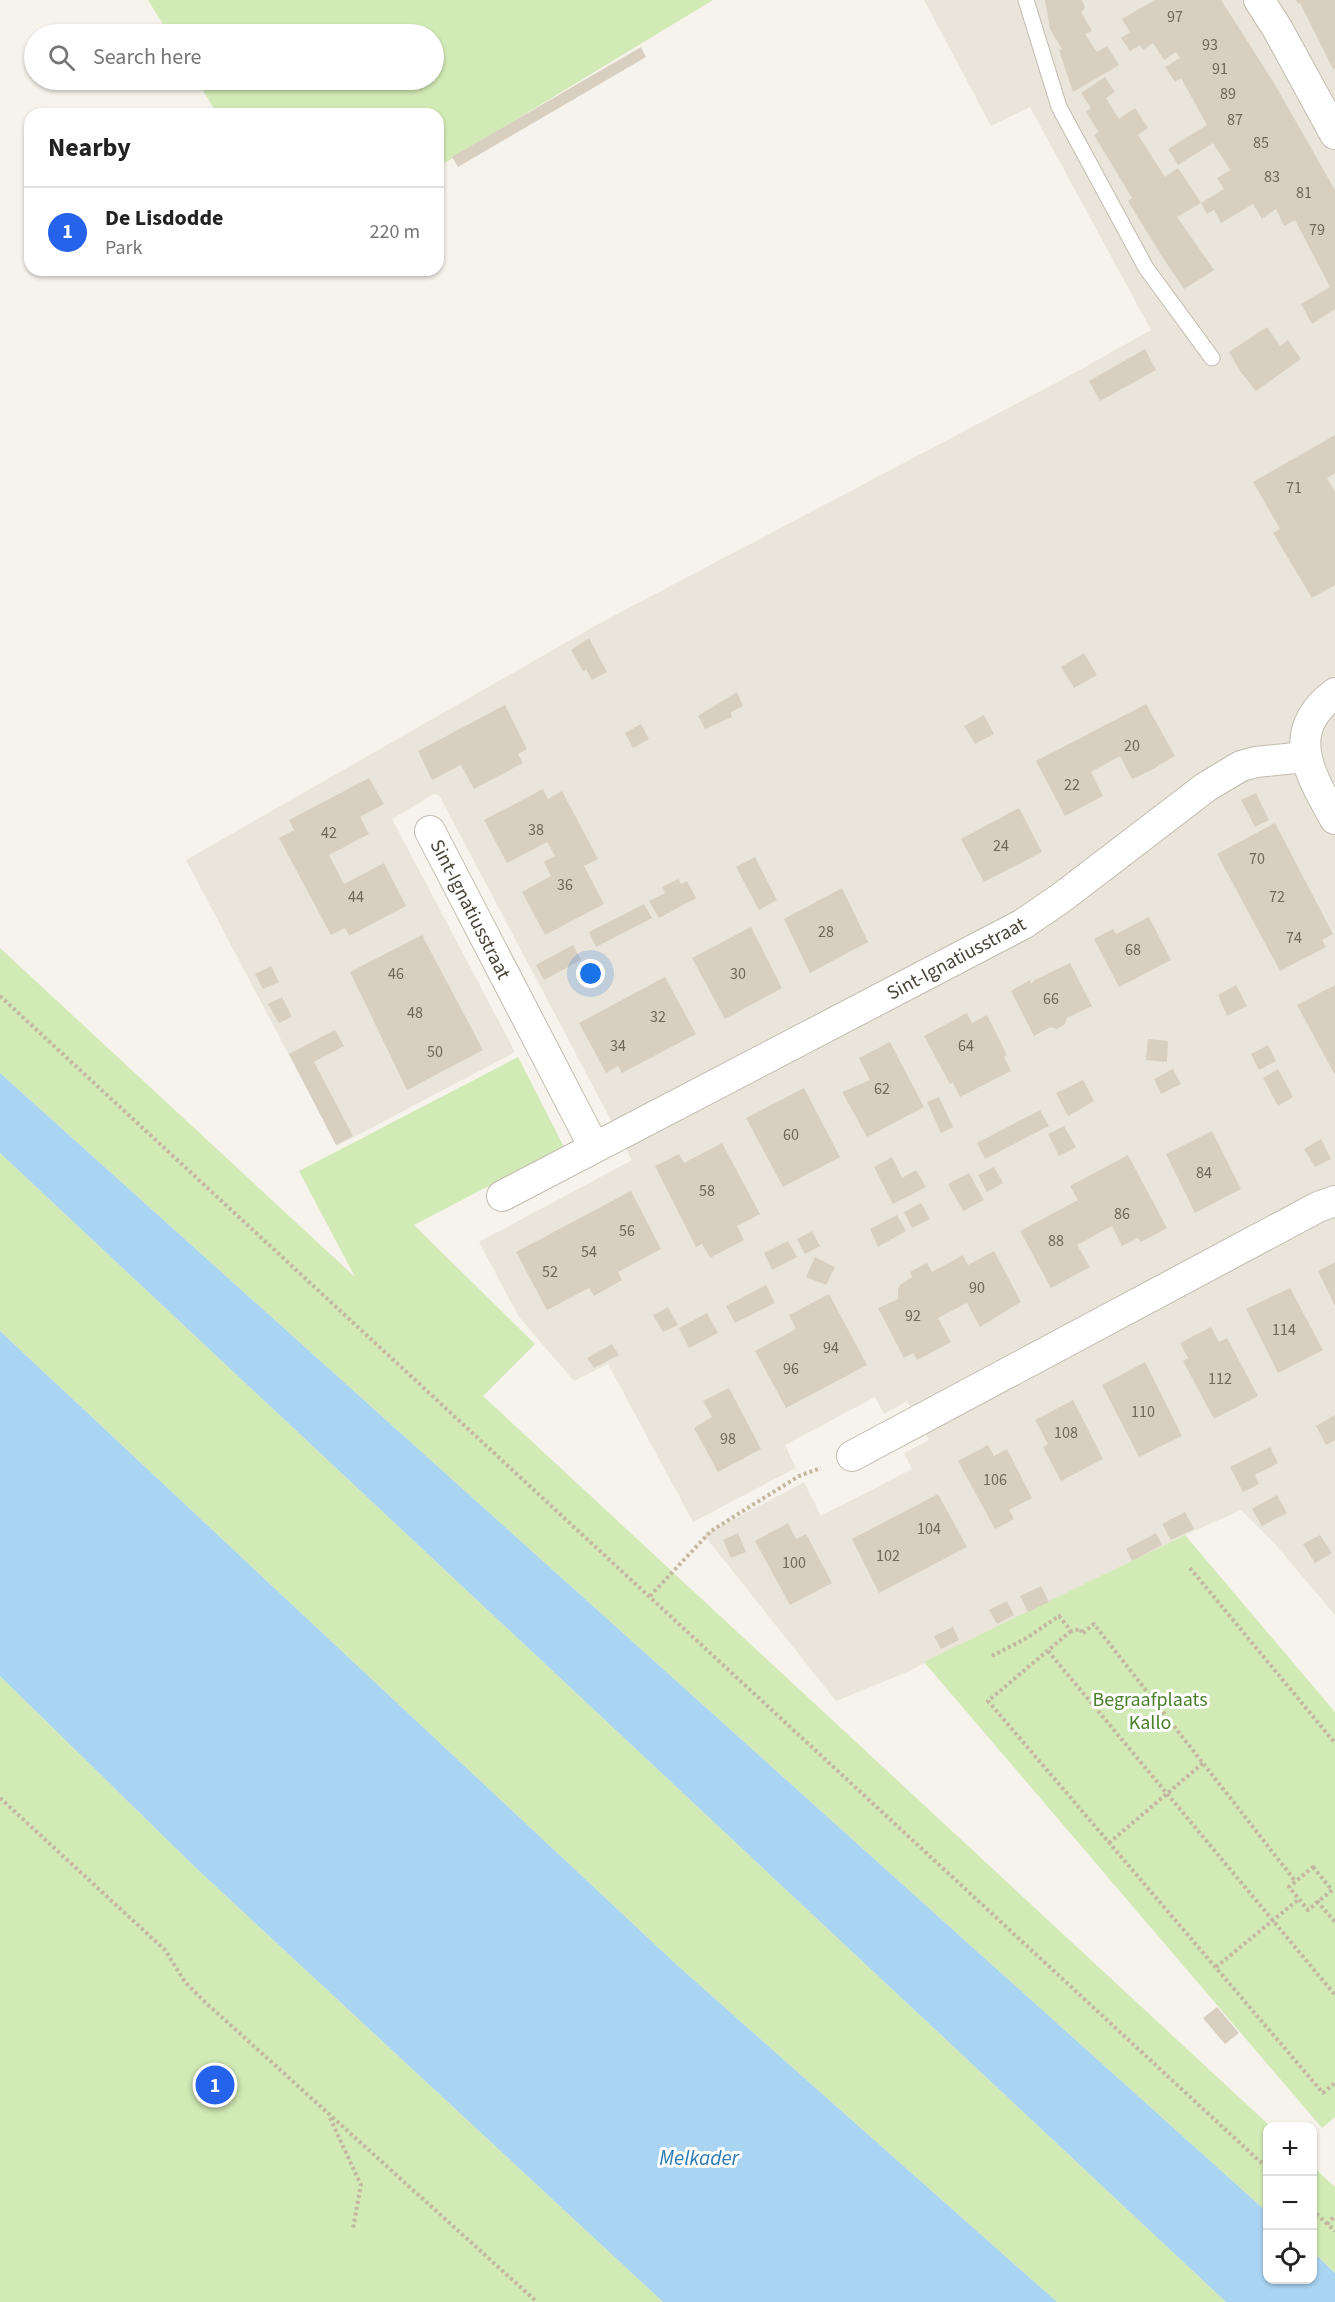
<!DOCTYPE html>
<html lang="en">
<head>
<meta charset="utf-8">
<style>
  body { margin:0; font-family:"Source Sans 3",sans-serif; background:#f6f6f6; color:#222 }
  .controls { position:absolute; right:18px; bottom:18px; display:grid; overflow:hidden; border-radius:12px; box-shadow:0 2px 4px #0004 }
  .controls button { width:54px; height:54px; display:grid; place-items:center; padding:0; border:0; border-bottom:2px solid #e0e0e0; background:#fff; color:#222; font:30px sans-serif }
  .you { position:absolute; left:591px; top:974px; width:21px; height:21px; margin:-15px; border:4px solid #fff; border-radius:50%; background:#1a73e8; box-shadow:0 0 0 9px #1a73e833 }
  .badge { display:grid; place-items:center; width:39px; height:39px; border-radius:50%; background:#2563eb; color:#fff; font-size:20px; font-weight:700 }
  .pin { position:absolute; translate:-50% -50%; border:3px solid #fff; box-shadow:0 2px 6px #0006 }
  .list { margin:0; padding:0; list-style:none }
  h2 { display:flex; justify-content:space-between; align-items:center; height:78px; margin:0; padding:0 24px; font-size:26px }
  h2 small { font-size:20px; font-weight:400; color:#767676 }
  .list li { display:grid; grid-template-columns:39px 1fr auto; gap:18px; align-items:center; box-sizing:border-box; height:90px; padding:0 24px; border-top:2px solid #e0e0e0 }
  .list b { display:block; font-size:22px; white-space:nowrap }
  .list p { margin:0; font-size:20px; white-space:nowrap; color:#767676 }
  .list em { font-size:20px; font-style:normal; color:#767676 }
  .icon { flex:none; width:33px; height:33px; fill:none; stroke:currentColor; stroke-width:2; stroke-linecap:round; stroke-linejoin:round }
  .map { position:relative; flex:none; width:1335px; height:2302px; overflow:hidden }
  .search { position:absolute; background:#fff; box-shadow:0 2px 4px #0004; left:24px; top:24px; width:420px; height:66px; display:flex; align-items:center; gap:15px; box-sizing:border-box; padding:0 21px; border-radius:33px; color:#767676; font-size:22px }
  .panel { position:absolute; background:#fff; box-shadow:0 2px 4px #0004; left:24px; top:108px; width:420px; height:168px; border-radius:18px }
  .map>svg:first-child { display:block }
</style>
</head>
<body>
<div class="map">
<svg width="1335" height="2302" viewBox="0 0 1335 2302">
  <rect width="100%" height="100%" fill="#f6f3ec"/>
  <path fill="#eae5da" d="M924,0H1335V1615L1274,1543L1241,1510L1185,1535L905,1673L836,1701L704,1535L804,1482L821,1516L912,1469L904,1453L929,1440L907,1401L884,1414L875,1397L785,1445L796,1468L693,1522L608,1364L574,1381L519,1317L479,1242L632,1160L439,795L434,794L392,819L515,1052L337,1146L186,860L600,623L1069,376L1151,330L1030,107L991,126Z"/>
  <path fill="#d2eab5" d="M148,0H713L438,167V114H217L197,80H434V34H169Z
    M0,948L355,1277L299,1171L518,1057L564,1147L414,1225L535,1344L483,1396L1270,2126H1268L1267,2212L0,1073Z
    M0,1153L1226,2302H1057L678,1966L0,1331Z
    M1185,1535L1335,1712V2117L1322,2128L924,1662Z
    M0,1676L196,1868L663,2302H0Z
    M1312,2166L1335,2187V2273L1313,2252Z"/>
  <path fill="#a9d4f2" d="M0,1073L1267,2212L1268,2280H1312L1313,2252L1335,2273V2302H1226L0,1153Z
    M0,1331L678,1966L1057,2302H663L196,1868L0,1676Z"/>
  <path fill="#d8cfc1" d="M1045,0H1082L1085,8L1081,12L1092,31L1085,34L1097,52L1107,46L1119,65L1073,92L1059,50L1062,49L1050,29Z
    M1155,0H1221L1274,83L1335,190V309L1312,324L1301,304L1330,287L1295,220L1284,226L1276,209L1262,219L1253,204L1221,223L1214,210L1207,214L1201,203L1224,189L1217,178L1230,170L1213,143L1178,165L1168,149L1207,125L1181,78L1175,82L1165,67L1180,58L1176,52L1164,60L1153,43L1143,50L1140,45L1130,51L1121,38L1130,32L1122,19Z
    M1296,0H1335V68L1333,69L1300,3L1298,4Z
    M641,47L646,57L458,167L452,157Z
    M1105,77L1115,92L1106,98L1119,119L1135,108L1148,128L1138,135L1165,177L1178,168L1201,203L1177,217L1214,270L1184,289L1163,258L1128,201L1132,198L1094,135L1099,132L1086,112L1091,108L1081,93Z
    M1267,327L1280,346L1288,340L1301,359L1256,391L1240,371L1229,352Z
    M1145,349L1156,370L1100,401L1089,381Z
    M1335,435V473L1327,478L1335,492V585L1312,598L1273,533L1280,529L1253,482Z
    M589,638L607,672L592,680L586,669L583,671L571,650Z
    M1084,653L1097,675L1074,688L1061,667Z
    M737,692L743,706L731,712L732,717L705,729L698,716Z
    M1146,704L1175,756L1156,767V768L1132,779L1120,756L1091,772L1103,796L1065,816L1036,761Z
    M505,705L527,749L518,754L523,763L474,789L461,765L432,780L418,751Z
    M984,715L994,734L975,744L964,726Z
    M641,724L649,739L633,748L625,733Z
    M369,778L384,804L360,817L369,834L329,855L344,884L384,863L406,906L349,936L345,928L331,935L279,838L294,830L289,820Z
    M543,789L548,799L562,791L598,859L584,866L604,904L545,935L522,892L551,876L544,862L555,856L547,842L507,863L484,820Z
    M1256,793L1269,820L1255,827L1241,800Z
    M1019,808L1042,852L984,882L961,839Z
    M1275,823L1333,934L1322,940L1326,947L1280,971L1217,854Z
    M755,857L777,900L759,910L736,867Z
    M678,879L681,884L687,881L696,898L659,918L649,901L665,893L662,887Z
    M842,888L868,942L810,973L784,919Z
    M644,904L652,918L596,947L589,932Z
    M1149,917L1171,960L1119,987L1094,939L1113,929L1116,934Z
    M751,927L782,988L725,1019L692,958Z
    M422,935L483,1050L407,1090L350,972Z
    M573,945L581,960L544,980L536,965Z
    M1070,963L1092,1006L1067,1018L1065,1024L1057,1029L1051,1027L1034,1036L1011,991L1030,980L1031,984L1035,980Z
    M271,966L279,982L263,989L255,974Z
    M665,977L696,1034L622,1073L618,1066L606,1073L579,1023Z
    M1236,985L1247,1006L1227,1016L1218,995Z
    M1335,985V1075L1297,1005Z
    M282,997L292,1017L279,1023L268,1004Z
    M967,1013L972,1023L987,1015L1007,1055L1004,1057L1011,1071L960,1097L953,1083L950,1084L924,1036Z
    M335,1030L344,1046L314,1062L353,1136L336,1145L289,1054Z
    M1148,1039L1168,1041L1167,1062L1146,1060Z
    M890,1042L924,1107L867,1137L842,1092L870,1080L859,1058Z
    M1268,1045L1276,1061L1259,1070L1251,1054Z
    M1173,1069L1181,1084L1161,1094L1154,1079Z
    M1278,1069L1293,1097L1278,1106L1263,1078Z
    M1083,1080L1094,1101L1068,1116L1056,1093Z
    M804,1088L840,1157L783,1187L746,1118Z
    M939,1097L953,1127L941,1133L927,1102Z
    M1040,1110L1049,1126L985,1159L977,1143Z
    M1064,1126L1076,1147L1059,1156L1048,1134Z
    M1212,1131L1241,1189L1195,1213L1166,1154Z
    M1321,1139L1331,1159L1315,1167L1304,1149Z
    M722,1143L760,1214L737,1226L744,1240L710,1258L702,1244L696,1247L655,1166L679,1154L684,1163Z
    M1128,1155L1167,1228L1141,1242L1138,1238L1122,1246L1112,1226L1077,1245L1090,1267L1051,1288L1020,1231L1078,1200L1070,1186Z
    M892,1157L902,1178L916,1170L926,1187L893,1204L874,1167Z
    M994,1167L1003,1183L987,1192L978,1175Z
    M969,1173L984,1200L963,1211L948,1184Z
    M631,1191L661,1249L618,1272L622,1280L594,1296L589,1288L547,1310L516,1252Z
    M921,1203L930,1219L912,1228L904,1212Z
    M897,1215L906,1231L878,1247L870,1229Z
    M812,1231L820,1246L805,1254L797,1239Z
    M788,1241L797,1257L772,1270L764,1253Z
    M994,1251L1021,1302L980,1327L967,1303L938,1318L951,1342L917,1360L913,1353L904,1358L878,1308L898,1299V1289L900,1285L912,1277L910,1272L927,1263L932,1272L963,1255L968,1265Z
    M815,1257L835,1267L826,1285L806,1277Z
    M1335,1262V1306L1318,1271Z
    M766,1285L775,1303L735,1323L726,1306Z
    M1290,1288L1323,1350L1278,1373L1246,1309Z
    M829,1294L867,1365L786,1408L755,1351L796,1329L789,1315Z
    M668,1307L678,1325L663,1332L653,1315Z
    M707,1313L718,1333L689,1348L679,1328Z
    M1211,1327L1219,1342L1227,1338L1258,1396L1214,1419L1183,1361L1188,1358L1180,1343Z
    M612,1344L619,1355L594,1368L587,1358Z
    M1145,1362L1182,1436L1139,1457L1102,1385Z
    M729,1388L761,1449L718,1472L694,1428L712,1417L703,1401Z
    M1073,1400L1103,1459L1061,1481L1043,1447L1048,1444L1035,1420Z
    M1335,1415V1440L1326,1445L1316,1426Z
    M988,1445L994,1456L1007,1449L1032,1498L1009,1510L1014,1519L995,1529L958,1461Z
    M1270,1447L1278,1463L1255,1475L1259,1484L1243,1492L1230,1467Z
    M938,1494L967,1547L879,1593L852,1539Z
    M1277,1495L1287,1513L1262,1526L1252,1509Z
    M1185,1512L1194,1529L1171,1540L1162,1524Z
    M788,1523L796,1539L806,1534L832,1583L790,1605L755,1541Z
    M738,1533L746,1552L731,1558L723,1540Z
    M1156,1533L1162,1545L1132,1561L1126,1549Z
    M1320,1535L1332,1553L1315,1563L1303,1544Z
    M1041,1586L1049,1602L1028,1612L1020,1596Z
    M1007,1601L1014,1615L997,1624L989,1610Z
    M953,1627L959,1640L941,1649L934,1636Z
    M1217,2007L1239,2033L1225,2044L1203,2018Z"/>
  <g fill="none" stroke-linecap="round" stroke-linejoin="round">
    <defs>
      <path id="lane" d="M1026,0L1059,107L1146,268L1212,358"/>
      <path id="street" d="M1259,0L1277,28L1335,134
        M1335,693C1283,732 1310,774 1335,819
        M430,831L594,1147
        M502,1196L1023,924L1061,898L1206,787L1241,766L1256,762L1305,757
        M852,1456L1318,1207L1335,1201"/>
    </defs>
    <use href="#lane" stroke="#c2bbae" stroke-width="17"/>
    <use href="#street" stroke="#c2bbae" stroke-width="32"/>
    <path stroke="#c4b79f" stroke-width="4" stroke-dasharray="3 3" stroke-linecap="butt" d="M0,996L1268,2169
      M1190,1568L1335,1743
      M650,1596L711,1531L799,1476L821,1468
      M1071,1631L988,1701L1323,2093L1335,2083
      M1048,1651L1335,1995
      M992,1656L1025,1639L1059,1616L1071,1631L1081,1629L1082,1634L1094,1624L1296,1882
      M0,1798L165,1950L185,1982L205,2002L537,2302
      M1109,1843L1203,1763
      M1313,1867L1332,1890L1308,1910L1289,1887Z
      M1317,1901L1335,1922
      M1216,1967L1299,1899
      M330,2118L361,2185L353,2228
      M1312,2210L1335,2231
      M1327,2224L1335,2216"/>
    <use href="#lane" stroke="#fff" stroke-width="15"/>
    <use href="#street" stroke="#fff" stroke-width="30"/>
  </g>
  <g text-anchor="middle" stroke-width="6" stroke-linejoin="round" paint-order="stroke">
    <g font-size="16" fill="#6e675b">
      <text x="1175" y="22">97</text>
      <text x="1210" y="50">93</text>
      <text x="1220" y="74">91</text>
      <text x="1228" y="99">89</text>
      <text x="1235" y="125">87</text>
      <text x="1261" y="148">85</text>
      <text x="1272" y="182">83</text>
      <text x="1304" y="198">81</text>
      <text x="1317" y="235">79</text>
      <text x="1294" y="493">71</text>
      <text x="1132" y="751">20</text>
      <text x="1072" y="790">22</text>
      <text x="536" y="835">38</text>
      <text x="329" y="838">42</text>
      <text x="1001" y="851">24</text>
      <text x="1257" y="864">70</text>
      <text x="565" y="890">36</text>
      <text x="356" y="902">44</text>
      <text x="1277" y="902">72</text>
      <text x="826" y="937">28</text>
      <text x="1294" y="943">74</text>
      <text x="1133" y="955">68</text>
      <text x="396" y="979">46</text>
      <text x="738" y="979">30</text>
      <text x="1051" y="1004">66</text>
      <text x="415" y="1018">48</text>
      <text x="658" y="1022">32</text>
      <text x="618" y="1051">34</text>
      <text x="966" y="1051">64</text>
      <text x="435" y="1057">50</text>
      <text x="882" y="1094">62</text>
      <text x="791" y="1140">60</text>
      <text x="1204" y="1178">84</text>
      <text x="707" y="1196">58</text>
      <text x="1122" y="1219">86</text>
      <text x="627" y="1236">56</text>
      <text x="1056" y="1246">88</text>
      <text x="589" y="1257">54</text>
      <text x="550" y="1277">52</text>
      <text x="977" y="1293">90</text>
      <text x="913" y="1321">92</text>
      <text x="1284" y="1335">114</text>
      <text x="831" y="1353">94</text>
      <text x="791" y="1374">96</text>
      <text x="1220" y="1384">112</text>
      <text x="1143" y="1417">110</text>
      <text x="1066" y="1438">108</text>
      <text x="728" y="1444">98</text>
      <text x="995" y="1485">106</text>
      <text x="929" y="1534">104</text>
      <text x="888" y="1561">102</text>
      <text x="794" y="1568">100</text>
    </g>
    <g font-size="20" fill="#4b4439" stroke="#fff">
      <text transform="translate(471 909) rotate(63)" y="7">Sint-Ignatiusstraat</text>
      <text transform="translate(956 958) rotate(-28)" y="7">Sint-Ignatiusstraat</text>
    </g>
    <g font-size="20" fill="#4a7f2a" stroke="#fff">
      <text x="1150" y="1706">Begraafplaats<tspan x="1150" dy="23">Kallo</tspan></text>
    </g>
    <g font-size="21" font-style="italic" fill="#2e7ab2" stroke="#fff">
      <text x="699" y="2165">Melkader</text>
    </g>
  </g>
</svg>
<div class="controls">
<button>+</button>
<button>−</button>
<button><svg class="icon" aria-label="locate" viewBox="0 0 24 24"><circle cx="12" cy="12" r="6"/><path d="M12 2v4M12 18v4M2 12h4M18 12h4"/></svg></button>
</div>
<div class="you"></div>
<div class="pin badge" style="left:215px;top:2085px">1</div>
<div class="search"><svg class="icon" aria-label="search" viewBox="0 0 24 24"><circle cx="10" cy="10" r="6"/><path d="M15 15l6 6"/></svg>Search here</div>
<section class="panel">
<h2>Nearby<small></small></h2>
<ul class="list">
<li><span class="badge">1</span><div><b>De Lisdodde</b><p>Park</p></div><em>220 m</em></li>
</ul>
</section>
</div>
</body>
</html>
